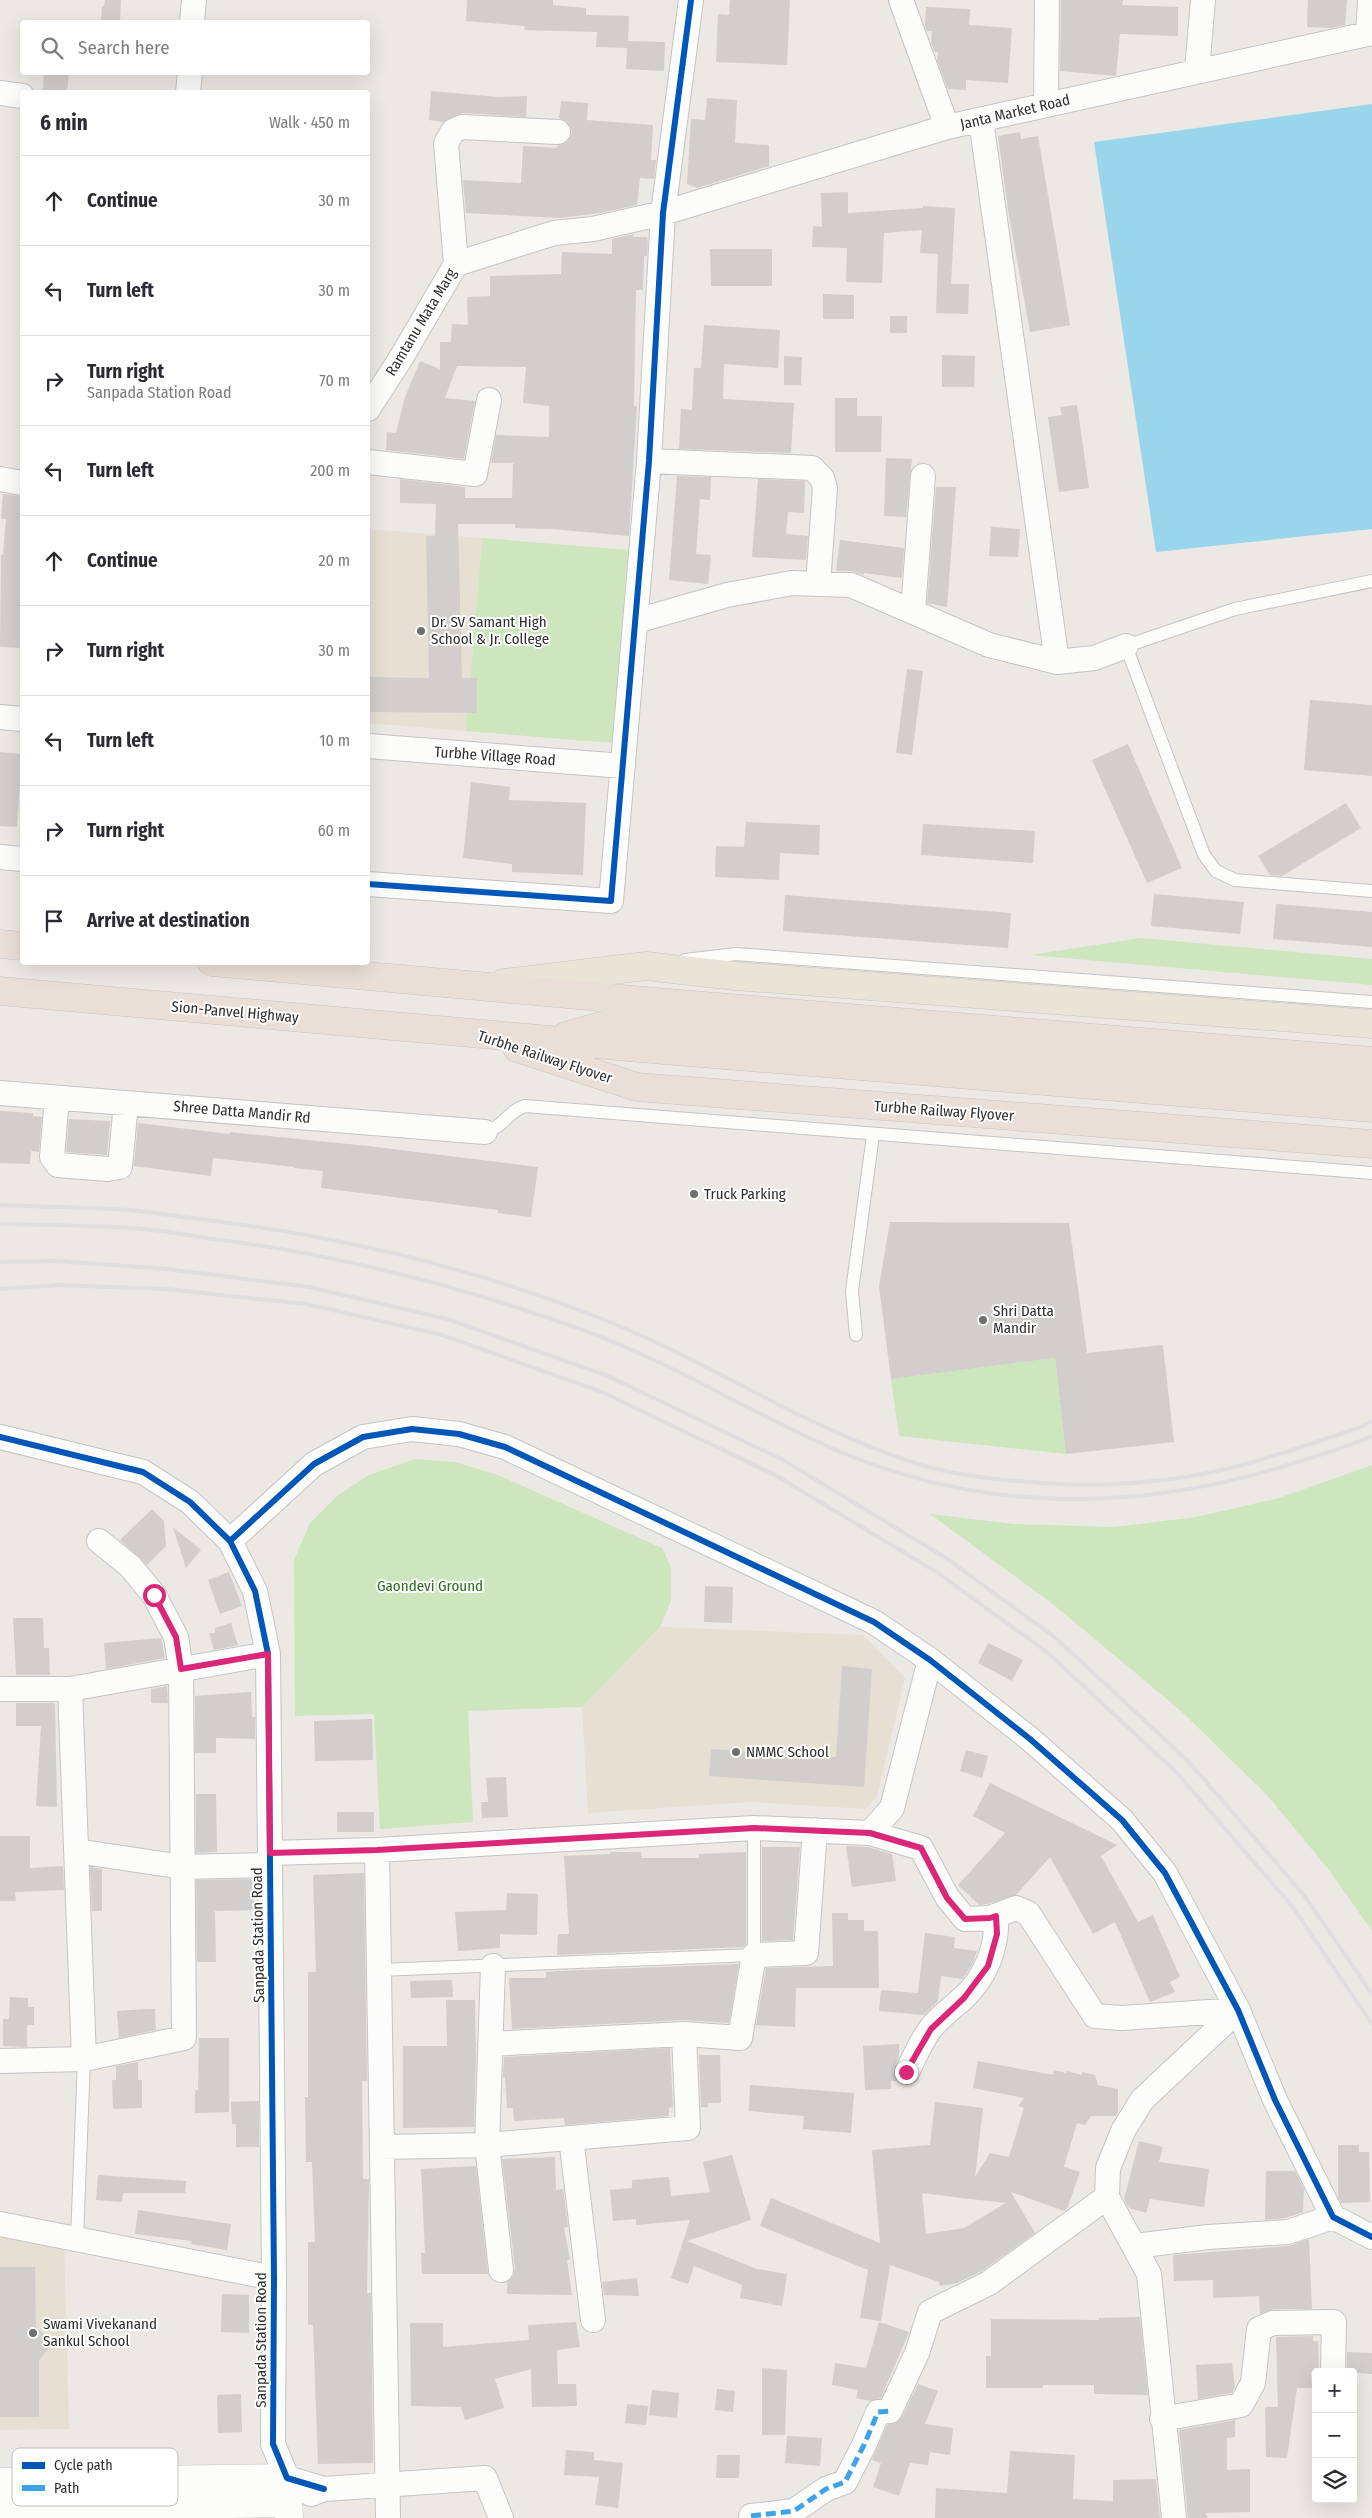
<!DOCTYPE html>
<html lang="en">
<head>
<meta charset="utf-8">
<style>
  body { margin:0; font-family:"Fira Sans Condensed",sans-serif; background:#f2f2f3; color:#2b2b33 }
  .controls { position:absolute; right:15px; bottom:15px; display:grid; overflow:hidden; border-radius:5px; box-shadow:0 5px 20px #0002 }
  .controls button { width:45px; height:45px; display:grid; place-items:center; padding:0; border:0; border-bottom:1px solid #e1e1e2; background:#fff; color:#2b2b33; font:25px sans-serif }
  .stop { position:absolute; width:15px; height:15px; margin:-11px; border:4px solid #db2777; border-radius:50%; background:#fff }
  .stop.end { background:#db2777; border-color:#fff; box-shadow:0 1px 5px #0008 }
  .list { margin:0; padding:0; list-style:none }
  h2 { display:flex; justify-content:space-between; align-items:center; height:65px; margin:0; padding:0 20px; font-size:21px }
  h2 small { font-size:16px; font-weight:400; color:#7c7c81 }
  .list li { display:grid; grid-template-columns:32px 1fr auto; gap:15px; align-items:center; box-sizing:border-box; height:90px; padding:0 20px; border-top:1px solid #e1e1e2 }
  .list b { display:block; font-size:19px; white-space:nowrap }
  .list p { margin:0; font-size:16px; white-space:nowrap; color:#7c7c81 }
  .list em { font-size:16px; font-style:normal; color:#7c7c81 }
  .icon { flex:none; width:28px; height:28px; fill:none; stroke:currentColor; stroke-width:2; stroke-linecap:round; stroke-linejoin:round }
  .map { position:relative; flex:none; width:1372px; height:2518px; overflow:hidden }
  .search { position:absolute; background:#fff; box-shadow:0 5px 20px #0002; left:20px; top:20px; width:350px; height:55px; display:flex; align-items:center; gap:12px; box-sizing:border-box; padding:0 18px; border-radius:5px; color:#7c7c81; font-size:19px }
  .panel { position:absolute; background:#fff; box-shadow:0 5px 20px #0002; left:20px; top:90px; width:350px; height:875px; border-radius:5px }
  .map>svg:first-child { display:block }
</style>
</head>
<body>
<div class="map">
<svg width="1372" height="2518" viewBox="0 0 1372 2518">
  <rect width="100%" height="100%" fill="#ece8e4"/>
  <path fill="#e6e0d3" d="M368,529L482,538L466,731L368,723Z
    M660,1627L863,1635L905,1678L877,1796L866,1809L750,1802L588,1813L582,1707Z
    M0,2225L64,2238L69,2429L0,2430Z"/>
  <path fill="#cee6be" d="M482,538L628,550L612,743L466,731Z
    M1141,938L1372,959V985L1030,955Z
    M1055,1358L1066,1454L899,1436L891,1379Z
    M415,1459L455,1462L498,1475L662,1548L671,1567V1601L660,1627L582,1707L468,1711L473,1822L380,1829L374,1714L295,1716L294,1560L310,1523L337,1496L369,1475Z
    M1372,1465V1931L1329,1870L1266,1794L1181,1711L1054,1605L930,1514L1014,1524L1114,1527L1197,1517L1279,1498Z"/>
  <path fill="#99d6ec" d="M1372,104V529L1156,552L1094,142Z"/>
  <path fill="#d1cecb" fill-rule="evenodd" d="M105,0H121L120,22H101L102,6H104Z
    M467,0H553V5L586,8V15L629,16L628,41L665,42L664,71L626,69L627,48L596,47L597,32L524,30L525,26L466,21Z
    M730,0H790L787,65L716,62L718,14L729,15Z
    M1061,0H1123L1122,5L1178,7V36L1120,34L1116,76L1060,71Z
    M1308,0H1347L1345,25L1331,28L1307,27Z
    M926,7L970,9L969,25L1012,28L1008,83L966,80V90L948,89L937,60L938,52H935L931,43L932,31H927L925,26Z
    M44,72H69L67,92L43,91Z
    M431,91L498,97L527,96L526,117L463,113L444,122L429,120Z
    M707,98L737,100L735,143L769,145V166L697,188L687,184L691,119L705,120Z
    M561,101L588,103L587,120L653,125L651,160H656L654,179L640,178L637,205L600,213L559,218L466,213L463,180L521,183L523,146L556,148L557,146L564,144L569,140L572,133L570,126L566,121L559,118Z
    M1020,132L1021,139L1038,136L1070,325L1030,332L1008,210L998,136Z
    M848,192V213L923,208V206L955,208L951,284H969L968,314L936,313L938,254L920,253L922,230L884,233L882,283L846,282L847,248L812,247L813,226L822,227L821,193Z
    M634,234L633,237H647L648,242L647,256H644L643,290H636L634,406H637L629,536L552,529L515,528V524H458L462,678H477V713L368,712V677L429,678L426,536H435L436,504L400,503V479L465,487V498H512L513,463H491L496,435L549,437V406L523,403L526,367L457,366L445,398L475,401L464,459L386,450L387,432L396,433L405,397L420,361L440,369V342H451L452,324L468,325L467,297L490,296V276L561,274L562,252L612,254V239Z
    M710,249H772V286H711Z
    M823,294L854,295V319H823Z
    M890,316H907V333H890Z
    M704,325L780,330L778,368L724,364L723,399L794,403L791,453L679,449L681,409L692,410L694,368H701Z
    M942,355L975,356L974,387H942Z
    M784,356L802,357L801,385H784Z
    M835,398H857V416H882L881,452H835Z
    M1077,405L1089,488L1059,492L1048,417L1062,415L1060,407Z
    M886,458L912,459L906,517L884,516Z
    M677,476L711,477L710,500L700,499L696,554L711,555L708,584L669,580Z
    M758,479L805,481L804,513L788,512L786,534L808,536L806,560L752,557Z
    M936,487H956L947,607L927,603Z
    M3,494L22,496V648L0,647L1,555H3L6,519H1Z
    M991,527L1020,529L1018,557L989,556Z
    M840,540L904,548L902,578L864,573V575L852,571H836Z
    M907,669L923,671L912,755L896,753Z
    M1310,700L1372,705V776L1304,770Z
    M1128,744L1182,868L1147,883L1092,760Z
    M0,752L22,754L17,827L0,826Z
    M471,782L510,787L509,800L586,803L583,875L512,872V864L463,858Z
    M1346,803L1361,828L1282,876L1270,875L1258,856Z
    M746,822L820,825L819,855L780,853L779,880L715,877L716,846L744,847Z
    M923,824L1035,831L1033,863L921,855Z
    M1154,894L1244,902L1240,934L1151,926Z
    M785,895L1011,913L1008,948L783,931Z
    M1276,904L1372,912V947L1273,939Z
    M0,1111L33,1113V1116L42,1117L39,1152L31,1151L30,1164L0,1163Z
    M69,1119L110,1121L107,1155L66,1152Z
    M138,1123L230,1134V1132L368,1146L538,1167L531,1217L498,1213V1210L321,1188L323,1171L294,1168V1167L213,1158L211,1176L134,1166Z
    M890,1222L1069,1223L1087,1353L1163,1345L1174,1442L1066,1454L1055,1358L891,1379L879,1286Z
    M152,1509L164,1521L166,1546L147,1565L120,1540Z
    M173,1527L201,1550L186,1568Z
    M229,1572L242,1606L220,1614L208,1580Z
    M705,1586L733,1587L732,1623L704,1622Z
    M13,1618H43L44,1648H49L50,1675H16Z
    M231,1623L238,1645L214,1650L209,1633H215V1628Z
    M161,1638L165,1658L106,1669L104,1643Z
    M988,1643L1023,1660L1012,1681L978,1663Z
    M842,1666L872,1669L864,1787L709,1776L711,1749L836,1757Z
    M167,1686L168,1703H151V1689Z
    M251,1692L252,1717H255V1739L216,1738V1753H195V1696Z
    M16,1703H55L57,1807L36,1806L41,1726H16Z
    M372,1719L373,1760L315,1761L314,1721Z
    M966,1750L988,1756L982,1778L960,1771Z
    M506,1777L508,1817L482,1818L481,1802H488L486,1778Z
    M990,1783L1117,1845L1101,1856L1138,1922L1153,1915L1180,1977L1170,1982L1175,1992L1150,2002L1115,1922L1093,1934L1050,1857L1016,1895L987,1904L979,1905L958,1885L1005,1833L973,1816Z
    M196,1794H216L217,1852L196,1853Z
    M337,1812H374V1832H337Z
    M0,1836H30V1868L63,1866L64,1890L15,1892L16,1901H0Z
    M846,1846L868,1847L892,1854L896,1881L852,1887Z
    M762,1847H800L793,1940L762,1941Z
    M610,1852H641L642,1858H699V1854L746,1852V1944L743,1947L557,1955L558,1934H569L564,1856L610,1854Z
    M90,1867L102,1869V1911H92Z
    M364,1873L367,2081H362L363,2179H369L367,2293H371L373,2463L318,2464L313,2325H308V2242H315L312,2162H306L305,2097H308V1972H316L313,1875Z
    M253,1879L254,1910L215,1911L216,1962H197L196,1880Z
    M507,1893L538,1894L537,1935L500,1934V1948L458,1951L455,1912L506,1910Z
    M832,1913H848V1920H864V1931H878L879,1988H796L795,2027L756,2025L766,1968L833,1966Z
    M925,1933L955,1937L954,1948L977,1951L972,1965L962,1979L941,1976L938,2001L924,2015L879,2011L881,1990L918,1993Z
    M739,1964L729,2023L683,2020L512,2029L509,1978H546V1972L557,1971Z
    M452,1980L453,1997L411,1998L410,1981Z
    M10,1997L28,1998V2007H34V2025H27V2047L3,2046V2019H9Z
    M446,2000H475L476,2055L474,2127L403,2128V2046H447Z
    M147,2009H155L156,2030L119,2038L117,2011Z
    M199,2038H229V2112L195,2113V2090H198Z
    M899,2044V2056L893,2072L897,2081H891V2089L865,2090L863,2046Z
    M670,2048L673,2107L669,2108V2116L565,2125L564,2118L514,2121L513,2108H507L505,2077H503L504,2057Z
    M699,2055H720L721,2103H708V2107H701Z
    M978,2061L1053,2075L1054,2070L1066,2073L1067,2071L1082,2075V2072L1095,2075L1098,2085L1118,2089V2112L1116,2116H1091L1085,2125L1077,2123L1064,2167L1080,2172L1067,2209L1064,2211L1011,2192L1035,2233L982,2271L957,2283L940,2286L939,2282L890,2265L881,2321L860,2318L868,2270L760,2226L771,2198L880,2243L872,2150L930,2145L935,2102L983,2108L975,2177L990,2153L1009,2157L1024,2108L1018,2106L1024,2098L973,2088ZM922,2193L962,2198L1006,2203L964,2228L926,2234Z
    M138,2062V2080H142V2108L113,2109L112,2080H116V2066Z
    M750,2085L854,2093L851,2133L803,2129L804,2116L749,2111Z
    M259,2101V2147H236V2124H232L231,2102Z
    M1139,2141L1163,2147L1159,2162L1209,2169L1204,2207L1150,2199L1146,2213L1129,2208L1124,2199Z
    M1338,2145H1359V2152H1369L1370,2202L1341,2203L1338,2197Z
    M732,2155L751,2220L687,2241L757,2269L787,2274L782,2306L740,2298L742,2285L694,2266L688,2284L671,2278L690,2220L636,2225V2219L613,2221L610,2190L632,2188V2180L669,2177L671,2196L710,2192L703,2162Z
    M555,2157L556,2190L563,2189L568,2227L564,2228L570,2259L567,2260L572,2295L507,2294V2282L513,2276L515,2268L502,2159Z
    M476,2166L488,2274H422L421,2253H425L421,2169Z
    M1266,2171H1295L1304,2189L1303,2212L1285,2218L1265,2220Z
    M98,2175L186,2181L185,2193H123L122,2202L96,2200Z
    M138,2210L231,2224L227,2250L191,2244L192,2241L135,2234Z
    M1309,2239L1312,2309H1273L1260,2314L1259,2296L1213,2298V2280L1174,2281L1173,2255L1289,2246Z
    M0,2267H35L36,2327L53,2343L39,2360V2417H0Z
    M637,2278L639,2296L604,2295L602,2282Z
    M222,2294L249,2295V2333L221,2332Z
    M1140,2317L1148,2395L1094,2394V2385H1043V2388H986V2356H991V2319L1099,2320V2318Z
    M576,2322L580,2347L557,2350L558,2384H576L577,2406L532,2407L531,2369L495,2379L504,2408L465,2420L461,2407L411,2406L410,2323H443V2347L529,2340L528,2325Z
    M879,2322L909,2332L881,2398L870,2401L856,2398L858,2390L832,2385L835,2363L866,2368Z
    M1313,2336V2341H1318L1319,2372H1311L1312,2388H1297L1287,2458L1266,2457L1265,2407H1278L1276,2337Z
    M1347,2352L1372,2353V2374L1347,2372Z
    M1232,2363L1235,2387L1232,2393L1198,2399L1196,2365Z
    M762,2368L787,2370L785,2435H762Z
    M918,2384L938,2391L925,2424L953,2428L950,2455L930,2452L928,2465L910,2463L899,2496L873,2487L881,2463L872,2460L887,2425L897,2422L902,2417Z
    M717,2389L735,2391L733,2412L715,2410Z
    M652,2390L679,2393L677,2418L649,2415Z
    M241,2394L242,2432L218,2433L217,2395Z
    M627,2404L648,2406L646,2425L625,2423Z
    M1235,2420V2437L1227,2438V2470L1250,2469V2512L1206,2513L1207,2518H1188L1179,2430Z
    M787,2436L822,2438L820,2466L785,2463Z
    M566,2450L594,2452V2460L623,2463L618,2508L595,2505L599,2477L564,2475Z
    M1010,2451L1075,2455L1073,2499L1113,2501V2480L1156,2479L1160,2518H935L936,2488L1007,2493Z
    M717,2455H740L739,2478H716Z"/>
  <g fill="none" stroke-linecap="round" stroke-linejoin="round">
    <defs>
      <path id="service" d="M1372,581L1235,609L1126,646L1204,855L1216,871L1235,880L1372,891
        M685,960L736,954L1372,1002
        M485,1132C504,1127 508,1111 525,1106L1372,1173
        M856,1335L852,1291L873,1135
        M379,1970L754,1955V1828
        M77,2239L84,2059"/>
      <path id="minor" d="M901,0L947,127
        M192,22L194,0
        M1368,33L1370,0
        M1197,71L1203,0
        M188,92L190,72
        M0,93L22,96
        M1046,105L1047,0
        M981,120L1057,662
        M456,264L446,143L453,131L462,127L558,132
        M368,409L401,358L456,264L554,233L593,229L663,213L947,127L1372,33
        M649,461L812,468L822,478L825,488L818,584
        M368,462L475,474L489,400
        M0,479L22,483
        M913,611L923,476
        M636,621L727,595L792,583L851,585L989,645L1057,662L1094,658L1126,646
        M0,717L22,719
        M368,746L623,766
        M0,857L22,859
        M368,884L611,901L649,461L663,213L691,0
        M0,1093L485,1132
        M57,1098L52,1157L58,1165L108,1169L120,1167L126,1103
        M0,1437L143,1472L190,1502L230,1541L255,1591L268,1654L274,2278L273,2444L287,2478L324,2489
        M230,1541L314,1464L363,1437L412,1429L459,1434L505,1447L874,1622L930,1660L1030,1739L1122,1820L1165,1873L1238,2010L1275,2100L1333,2217L1372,2237
        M0,1689H70L268,1654
        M70,1689L84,2059
        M870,1833L921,1848L947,1897L965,1919L990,1918L1016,1908L1028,1913L1095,2016L1122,2018L1238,2010
        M377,1850L388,2518
        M76,1851L183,1867L270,1865
        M270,1853L377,1850L754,1828L870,1833L892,1808L930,1660
        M493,1966L487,2145L501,2270
        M490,2044L684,2034
        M0,2061L84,2059L184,2038L181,1669L176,1637L154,1595L130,1566L99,1541
        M907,2072C914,2058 921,2041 931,2028C940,2017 952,2008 962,1999C986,1978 998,1946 996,1916
        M571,2138L593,2320
        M382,2147L487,2145L688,2128L684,2034L740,2038L754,1955L806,1953L815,1830
        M0,2224L274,2278
        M1135,2246L1208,2237L1288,2232L1333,2217
        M1162,2419L1241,2405L1253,2383L1259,2329L1273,2323L1334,2322L1333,2372
        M311,2494L324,2489L485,2478L501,2518
        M751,2516L794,2511L826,2489L845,2482L864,2445L878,2412L890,2411L917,2353L930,2312L989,2283L1107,2197
        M1174,2518L1149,2274L1107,2197L1108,2168L1123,2131L1142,2100L1238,2010"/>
      <path id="secondary" d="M0,2482L287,2478L289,2518
        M0,2508L288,2503"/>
      <path id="primary" d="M504,983L646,966L735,976L1372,1024"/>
      <path id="motorway" d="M0,944L22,946
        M212,962L644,1001L1372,1061
        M0,991L640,1048L1372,1108
        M566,1036L608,1024L1372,1089
        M517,1048L637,1087L1372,1144"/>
    </defs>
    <use href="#service" stroke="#c5c4c5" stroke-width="14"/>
    <use href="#minor" stroke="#c5c4c5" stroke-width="26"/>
    <use href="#secondary" stroke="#c5c4c5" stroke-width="29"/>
    <use href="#primary" stroke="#c6c5c4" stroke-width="29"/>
    <use href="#motorway" stroke="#c6c5c4" stroke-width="29"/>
    <use href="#service" stroke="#fcfcfb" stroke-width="12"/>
    <use href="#minor" stroke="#fcfcfb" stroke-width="24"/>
    <use href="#secondary" stroke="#fcfcfb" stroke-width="28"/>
    <use href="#primary" stroke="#e8e4d6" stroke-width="28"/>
    <use href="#motorway" stroke="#eadfd6" stroke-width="28"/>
    <path stroke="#dfdfe1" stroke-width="4" d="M0,1205C43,1207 86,1207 128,1210C154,1212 180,1217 206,1220C337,1236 469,1267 592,1315C703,1357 802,1427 915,1463C944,1473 976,1477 1006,1480C1086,1489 1168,1485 1246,1464C1285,1453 1323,1440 1361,1427L1372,1421
      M0,1224C43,1225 86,1225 129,1228C155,1229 181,1234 207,1238C335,1254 461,1286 583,1330C668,1361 746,1410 829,1447C980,1514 1135,1513 1291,1464C1318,1456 1346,1447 1372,1436
      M0,1262L57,1261L167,1269L309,1287L447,1319L608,1376L783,1460L946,1558L1057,1639L1188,1761L1304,1895L1372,1994
      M0,1289L57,1285L166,1289L306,1304L442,1335L602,1392L775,1475L938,1573L1048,1653L1176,1772L1292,1906L1372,2024"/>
    <path stroke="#3ea3eb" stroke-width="5" stroke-dasharray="10 5" stroke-linecap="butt" d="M751,2516L794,2511L826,2489L845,2482L864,2445L878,2412L890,2411"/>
    <defs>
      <path id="cycleway" d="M368,884L611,901L649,461L663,213L691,0
        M0,1437L143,1472L190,1502L230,1541L255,1591L268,1654L274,2278L273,2444L287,2478L324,2489
        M230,1541L314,1464L363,1437L412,1429L459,1434L505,1447L874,1622L930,1660L1030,1739L1122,1820L1165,1873L1238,2010L1275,2100L1333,2217L1372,2237"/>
    </defs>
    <use href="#cycleway" stroke="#fff" stroke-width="9"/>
    <use href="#cycleway" stroke="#0057b8" stroke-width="6"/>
  </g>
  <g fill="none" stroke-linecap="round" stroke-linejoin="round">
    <path stroke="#db2777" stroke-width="6" d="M154,1595L176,1637L181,1669L268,1654L270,1853L377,1850L754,1828L870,1833L921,1848L947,1898L965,1919L990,1918L996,1916L997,1934L988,1966L964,1998L931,2029L906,2072"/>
  </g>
  <g fill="#706f6e" stroke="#fff" stroke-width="2">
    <circle cx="421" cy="631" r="5"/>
    <circle cx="694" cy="1194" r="5"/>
    <circle cx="983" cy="1320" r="5"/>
    <circle cx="736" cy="1752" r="5"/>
    <circle cx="33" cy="2333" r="5"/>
  </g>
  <g text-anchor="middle" stroke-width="4" stroke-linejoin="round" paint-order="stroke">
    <g font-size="15" fill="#2e2e2e" stroke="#fff">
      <text transform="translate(1015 112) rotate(-13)" y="5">Janta Market Road</text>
      <text transform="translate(421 322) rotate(-59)" y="5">Ramtanu Mata Marg</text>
      <text transform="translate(495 756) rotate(4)" y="5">Turbhe Village Road</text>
      <text transform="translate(235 1012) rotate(5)" y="5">Sion-Panvel Highway</text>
      <text transform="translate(545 1057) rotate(18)" y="5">Turbhe Railway Flyover</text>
      <text transform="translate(944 1111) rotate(4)" y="5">Turbhe Railway Flyover</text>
      <text transform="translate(242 1112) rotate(5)" y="5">Shree Datta Mandir Rd</text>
      <text transform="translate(258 1935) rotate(-91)" y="5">Sanpada Station Road</text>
      <text transform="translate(261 2340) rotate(-90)" y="5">Sanpada Station Road</text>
    </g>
    <g font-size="15" fill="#2e2e2e" stroke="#fff" text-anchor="start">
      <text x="431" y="627">Dr. SV Samant High<tspan x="431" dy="17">School &amp; Jr. College</tspan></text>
      <text x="704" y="1199">Truck Parking</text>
      <text x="993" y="1316">Shri Datta<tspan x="993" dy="17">Mandir</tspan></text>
      <text x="746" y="1757">NMMC School</text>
      <text x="43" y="2329">Swami Vivekanand<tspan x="43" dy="17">Sankul School</tspan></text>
    </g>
    <g font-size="15" fill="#2c6e1b" stroke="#fff">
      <text x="430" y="1591">Gaondevi Ground</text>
    </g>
  </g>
  <rect x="12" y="2448" width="166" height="58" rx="8" fill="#fff" stroke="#c0c0c0" stroke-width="1"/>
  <rect x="22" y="2462" width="23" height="7" fill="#0057b8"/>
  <rect x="22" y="2485" width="23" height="6" fill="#3ea3eb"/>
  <g font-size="14" fill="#2e2e2e">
    <text x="54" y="2470">Cycle path</text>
    <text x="54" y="2493">Path</text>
  </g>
</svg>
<div class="controls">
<button>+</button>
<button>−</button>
<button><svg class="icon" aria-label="layers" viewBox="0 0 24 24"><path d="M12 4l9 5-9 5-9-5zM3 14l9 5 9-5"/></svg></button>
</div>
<div class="stop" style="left:154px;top:1595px"></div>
<div class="stop end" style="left:906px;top:2072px"></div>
<div class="search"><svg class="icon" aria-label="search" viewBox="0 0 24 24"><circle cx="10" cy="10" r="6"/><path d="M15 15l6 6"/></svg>Search here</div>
<section class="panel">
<h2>6 min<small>Walk · 450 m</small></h2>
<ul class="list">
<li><svg class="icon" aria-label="ahead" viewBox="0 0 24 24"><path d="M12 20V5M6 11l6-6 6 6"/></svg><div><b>Continue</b></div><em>30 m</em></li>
<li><svg class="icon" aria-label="left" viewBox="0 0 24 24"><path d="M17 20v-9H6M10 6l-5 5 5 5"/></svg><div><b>Turn left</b></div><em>30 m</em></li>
<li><svg class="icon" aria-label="right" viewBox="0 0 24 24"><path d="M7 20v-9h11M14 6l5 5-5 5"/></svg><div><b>Turn right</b><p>Sanpada Station Road</p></div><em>70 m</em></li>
<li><svg class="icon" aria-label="left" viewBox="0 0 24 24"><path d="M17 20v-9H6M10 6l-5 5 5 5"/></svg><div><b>Turn left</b></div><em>200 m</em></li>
<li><svg class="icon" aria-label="ahead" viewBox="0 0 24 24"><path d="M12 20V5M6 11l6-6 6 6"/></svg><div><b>Continue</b></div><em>20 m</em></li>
<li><svg class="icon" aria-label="right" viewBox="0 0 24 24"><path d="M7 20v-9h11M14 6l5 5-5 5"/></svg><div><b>Turn right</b></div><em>30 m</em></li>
<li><svg class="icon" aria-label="left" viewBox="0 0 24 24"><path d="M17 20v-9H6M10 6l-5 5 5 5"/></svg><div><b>Turn left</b></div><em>10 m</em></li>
<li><svg class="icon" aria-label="right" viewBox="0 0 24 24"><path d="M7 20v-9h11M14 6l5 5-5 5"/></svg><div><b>Turn right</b></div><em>60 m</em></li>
<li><svg class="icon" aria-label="arrive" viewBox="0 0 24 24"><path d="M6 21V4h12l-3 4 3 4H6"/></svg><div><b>Arrive at destination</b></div></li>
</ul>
</section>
</div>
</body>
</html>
